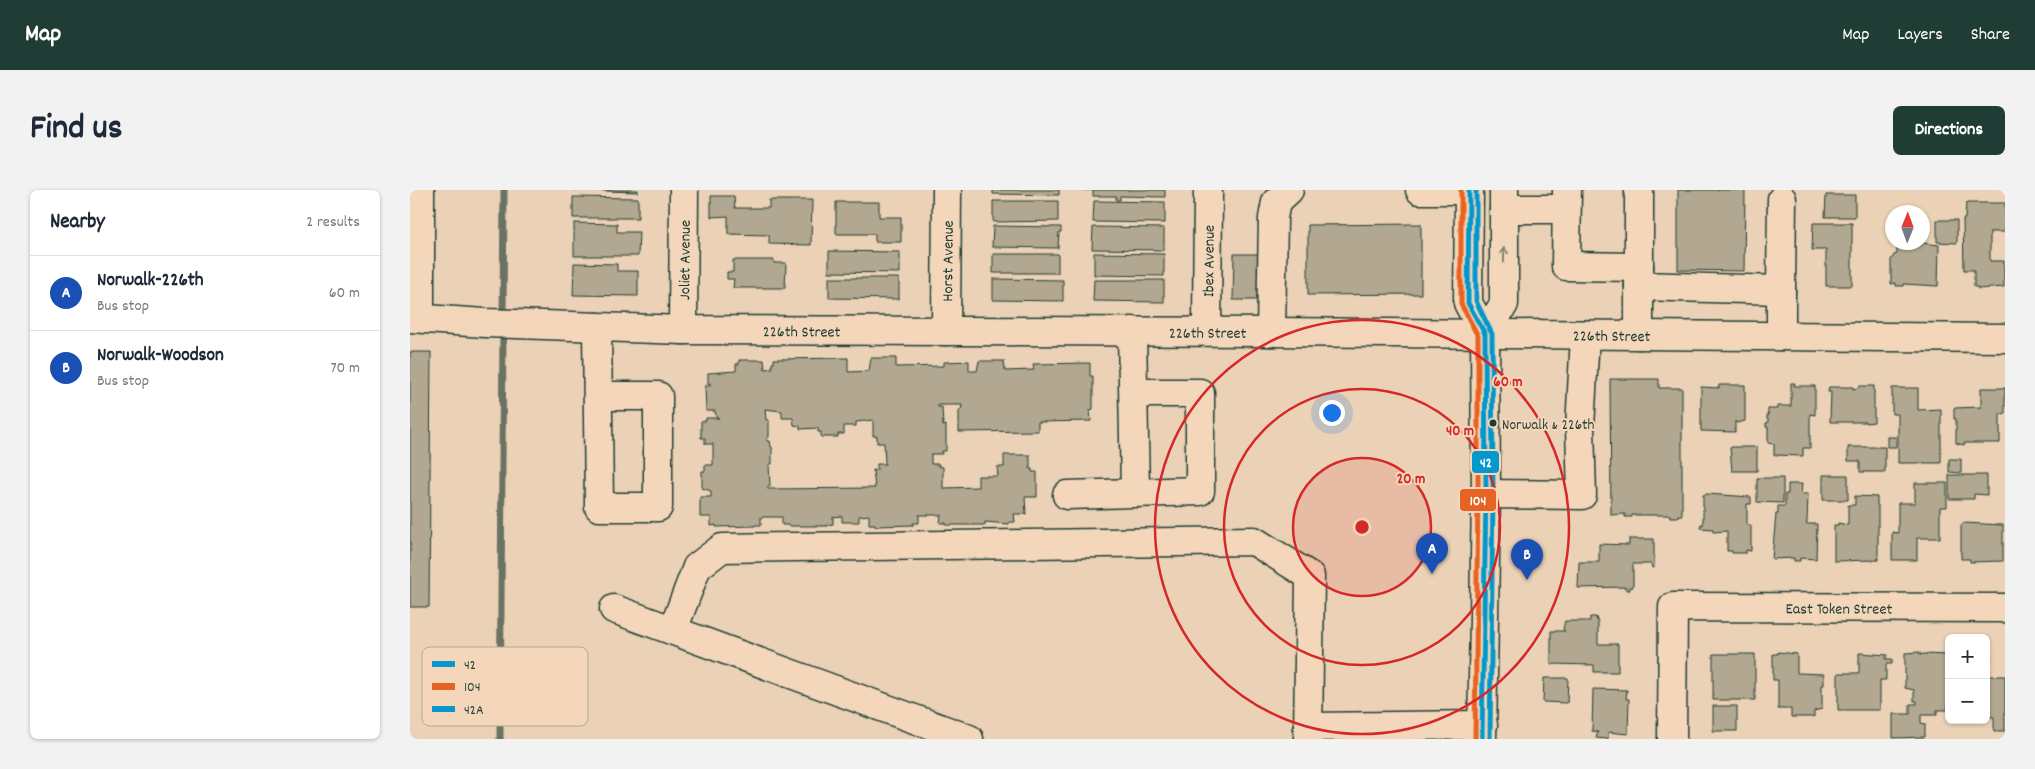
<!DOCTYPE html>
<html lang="en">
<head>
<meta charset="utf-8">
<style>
  body { margin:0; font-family:Dekko,sans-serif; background:#f2f2f3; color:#1f2937 }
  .controls { position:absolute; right:15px; bottom:15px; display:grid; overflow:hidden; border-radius:8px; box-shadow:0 1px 4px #0004 }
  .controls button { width:45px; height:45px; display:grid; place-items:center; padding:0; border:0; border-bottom:1px solid #e0e1e3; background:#fff; color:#1f2937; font:25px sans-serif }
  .compass { position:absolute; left:1475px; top:15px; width:45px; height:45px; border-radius:50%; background:#fff; box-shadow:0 1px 4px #0004; rotate:1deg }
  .you { position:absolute; left:921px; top:222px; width:18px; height:18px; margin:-12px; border:4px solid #fff; border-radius:50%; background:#1a73e8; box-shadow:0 0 0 8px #1a73e833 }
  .badge { display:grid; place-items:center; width:32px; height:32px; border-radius:50%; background:#1f3d34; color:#fff; font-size:16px; font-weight:700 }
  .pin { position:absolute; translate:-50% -41px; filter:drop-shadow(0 1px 2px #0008) }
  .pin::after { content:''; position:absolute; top:26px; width:18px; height:15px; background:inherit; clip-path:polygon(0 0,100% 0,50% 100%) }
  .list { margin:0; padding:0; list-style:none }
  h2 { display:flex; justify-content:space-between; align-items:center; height:65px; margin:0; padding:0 20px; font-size:21px }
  h2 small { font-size:16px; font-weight:400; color:#747a83 }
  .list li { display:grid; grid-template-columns:32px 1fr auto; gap:15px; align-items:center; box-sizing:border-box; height:75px; padding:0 20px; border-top:1px solid #e0e1e3 }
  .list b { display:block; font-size:19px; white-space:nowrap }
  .list p { margin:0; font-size:16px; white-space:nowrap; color:#747a83 }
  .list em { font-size:16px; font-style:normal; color:#747a83 }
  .map { position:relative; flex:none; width:1595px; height:549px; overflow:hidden; border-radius:8px }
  header { display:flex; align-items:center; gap:30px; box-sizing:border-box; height:70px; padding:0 25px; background:#1f3d34; color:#fff }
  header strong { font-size:24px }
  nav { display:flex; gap:28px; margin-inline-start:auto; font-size:18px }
  .intro { display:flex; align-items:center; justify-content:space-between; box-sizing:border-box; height:120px; padding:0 30px }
  h1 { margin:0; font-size:35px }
  .button { padding:12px 22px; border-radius:8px; background:#1f3d34; color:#fff; font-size:18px; font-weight:700 }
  main { display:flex; gap:30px; padding:0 30px }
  aside { flex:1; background:#fff; border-radius:8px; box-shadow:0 1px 4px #0004 }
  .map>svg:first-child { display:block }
</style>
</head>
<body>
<header>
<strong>Map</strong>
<nav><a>Map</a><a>Layers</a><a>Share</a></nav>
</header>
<div class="intro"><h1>Find us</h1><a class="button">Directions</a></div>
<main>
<aside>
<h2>Nearby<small>2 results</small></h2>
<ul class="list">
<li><span class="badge" style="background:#1a4fb4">A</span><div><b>Norwalk-226th</b><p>Bus stop</p></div><em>60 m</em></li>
<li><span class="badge" style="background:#1a4fb4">B</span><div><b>Norwalk-Woodson</b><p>Bus stop</p></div><em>70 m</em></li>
</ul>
</aside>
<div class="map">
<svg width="1595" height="549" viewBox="0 0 1595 549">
  <rect width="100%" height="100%" fill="#ebd1b5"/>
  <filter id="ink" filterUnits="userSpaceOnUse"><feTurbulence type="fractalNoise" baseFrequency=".02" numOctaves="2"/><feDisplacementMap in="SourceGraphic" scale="10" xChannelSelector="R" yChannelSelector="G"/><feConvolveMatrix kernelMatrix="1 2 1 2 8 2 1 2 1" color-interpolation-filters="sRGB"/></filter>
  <g filter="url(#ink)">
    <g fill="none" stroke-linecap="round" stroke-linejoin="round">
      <path stroke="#697263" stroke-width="7" d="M93,127L94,0
        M90,549L93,138"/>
    </g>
    <path fill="#b2a790" stroke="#1f3d34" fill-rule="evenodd" d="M164,0H228V2Z
      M583,0H649V5L583,4Z
      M671,0H755V7L710,6V10H706V6H683V0Z
      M1268,0H1335L1334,81L1268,80Z
      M1416,5H1445V27H1415Z
      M301,6H324L325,18H359V10H402L401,55L359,54V45L318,44V26L301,27Z
      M163,7L228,8V28H163Z
      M583,11H648V31L583,32Z
      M684,11L755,12V33L683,32Z
      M426,12H469V27H491V52H465V44H426Z
      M1556,13H1595V42H1580V71H1594V97L1568,99V97H1564V80H1554L1553,29H1555Z
      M1527,30H1547V53L1527,52Z
      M164,33L207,34V42H229L228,66H164Z
      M1403,33H1442V96H1416V60H1402Z
      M1011,34V104L898,105V35Z
      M583,36L651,37V42H649L648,58L582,57Z
      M683,37L754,38V60L682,59Z
      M1512,53L1529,55L1528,96L1494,94V96H1486V93L1481,94V70L1484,65L1487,64V57L1490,55H1512Z
      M419,61L490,62V83L419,82Z
      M684,63L754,64V86L684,85Z
      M583,64H648V83H583Z
      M824,64H848V110H823Z
      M323,70H364V73H376L375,98H323L324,89H317V82H323Z
      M164,73L207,74V81H228V106L163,105Z
      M419,88H489V109L419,108Z
      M583,89L653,90V111L583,110Z
      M684,90H754V112L683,111Z
      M0,162H21L19,417H0Z
      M438,168V182L459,181L461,168H486V177L534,176V172L559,171V181H567L569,171H594L595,181L624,180L623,174L680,173V186H683V219L680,220L681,231L628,232V241L549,242V220H551L552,215H528V217H532L533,236L536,235V261H532V264H521V274H529L528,276L533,277V298L568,297V286H588L587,277H594V265H620V279H622V282H627V307H615L616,324H604L605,332H599V334L575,332V335H536V333H530L531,325H509V333H503L504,335L465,336V334H459V325L449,326V332H432V326L423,327V334L417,335V336H378V335H372V327H351V335H345V336L306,337V335L301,336V327H290V307H301V301L292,298V281H295V275H303V254H295V248H291V231H296V228H309L306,227L305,221H296L295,196H300V193L298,194V183L326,181V174H329V170H354L355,179L362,178V173H364V169ZM355,219L372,221V228H383L384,235L390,236V239L408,238V242H411V247H428V244H434V236H446V232L463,230V246H467V253H474L475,274H467V280H463L465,298L358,299V296H360L359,274H362V257H361L360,251H357V248L359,247V230H356Z
      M1200,189H1249V198H1272V325H1268V327H1260V325H1222V327H1215V324L1201,325Z
      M1381,193H1385L1384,196H1405V225L1400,224V258H1393V266L1364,265V254L1358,253V237H1356V233H1358V229H1357V224L1358,225V219H1367V216H1381Z
      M1309,195H1335V231L1327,233L1325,231V242L1291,241V197L1309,198Z
      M1449,196H1464V232L1456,233V232H1420L1421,202H1418L1419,197H1443V199L1448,198Z
      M1482,198H1508V220L1531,219V273H1488V224H1482Z
      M1571,198H1595V224H1590V253H1554V255L1546,253V229H1544V218L1571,217Z
      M1477,247H1486V257H1477Z
      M1322,257H1347V281H1322L1320,258Z
      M1438,257H1475V282H1450V271H1438Z
      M1539,269H1551V283L1539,282Z
      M1413,285H1438V310H1413Z
      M1539,285H1577V305L1564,304V309H1539Z
      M1347,288H1373V313L1347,312Z
      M1505,293H1537V317H1530V348H1507V370H1482V342L1488,343V313H1505Z
      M1378,294H1392L1391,304H1398L1397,332L1396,334H1407L1406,369L1390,368V371H1384V368L1362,369L1366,324H1368V316H1375V304H1378Z
      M1297,304L1341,307V314H1337V335H1341V361L1336,360V363H1322V361H1317V341L1303,342V339L1290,338L1291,334L1293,335V305Z
      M1445,306L1467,307V315H1468V370L1424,371V335H1428V333L1438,335V315H1445Z
      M1554,333L1593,335V371L1560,372V369H1551V335Z
      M1219,349H1244V378H1242L1241,374H1223V397H1220V400H1216V397L1168,398L1169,372H1189V354L1219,355Z
      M1180,427H1186L1187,431H1188V454H1208V482H1184V475L1141,474V441H1155L1153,439L1155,431H1180Z
      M1368,462L1387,464V483L1414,484V495H1412V519L1404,521V527H1381V519H1368V490H1363V464H1368Z
      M1510,462V465L1514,464L1538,465V520H1527V525H1511V533L1515,534V547L1483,548V524H1500V514H1507V511H1504V500L1495,498V463Z
      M1449,463L1478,465L1475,469H1482V474H1476V490H1470V520H1428V483H1449Z
      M1303,464H1345V510H1303Z
      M1576,465H1581V467L1577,468V486H1595V541H1584V527H1580V521H1576Z
      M1134,488H1158L1157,513L1133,512Z
      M1183,499L1217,500L1216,509H1219L1218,544L1198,542V549L1186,548L1188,542L1182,541Z
      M1303,516H1327V541H1303Z"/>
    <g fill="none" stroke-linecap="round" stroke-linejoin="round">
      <defs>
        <g id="minor">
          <path d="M1010,0H1059"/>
          <path d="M1157,0L1156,76L1229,77"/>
          <path d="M1094,19H1156"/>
          <path d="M1229,96L1371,100L1372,9"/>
          <path d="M1371,100V146"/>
          <path id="s1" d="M0,128L75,133L273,140L861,142L1595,148"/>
          <path d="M10,128V0"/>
          <path d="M187,137L189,317H248V206H189"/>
          <path id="s2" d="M273,140L274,0"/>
          <path id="s3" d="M536,141L537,0"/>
          <path d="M722,141L725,302"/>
          <path id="s4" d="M797,141L798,0"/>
          <path d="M861,142L863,28L866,12L879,0"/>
          <path d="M1229,145V0"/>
          <path d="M1076,304L1172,305L1170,238L1175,145"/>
          <path d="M657,305L790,301V203H724"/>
          <path d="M204,419L559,549"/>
          <path d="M263,440L287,377L312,358L844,351L900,386L898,549"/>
          <path d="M898,537L1073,535"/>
          <path id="s5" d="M1262,549L1263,417L1595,418"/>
        </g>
        <path id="major" d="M1059,0L1058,113L1075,144L1076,304L1072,549
          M1075,144L1094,114V0"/>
      </defs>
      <use href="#minor" stroke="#1f3d34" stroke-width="31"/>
      <use href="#major" stroke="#1f3d34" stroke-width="31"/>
      <use href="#minor" stroke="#f4d7ba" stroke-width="28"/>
      <use href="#major" stroke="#f4d7ba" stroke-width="28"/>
      <defs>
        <path id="bus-1" d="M1059,0L1058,113L1075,144L1076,304L1072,549"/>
        <path id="bus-2" d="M1051,0V114L1068,146V304L1065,549"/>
        <path id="bus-3" d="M1066,0V111L1082,144L1083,304L1080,549"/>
      </defs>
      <use href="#bus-1" stroke="#f4d7ba" stroke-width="9"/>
      <use href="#bus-2" stroke="#f4d7ba" stroke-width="9"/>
      <use href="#bus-3" stroke="#f4d7ba" stroke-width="9"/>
      <use href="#bus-1" stroke="#0698cc" stroke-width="5"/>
      <use href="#bus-2" stroke="#e76323" stroke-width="5"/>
      <use href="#bus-3" stroke="#0698cc" stroke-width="5"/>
    </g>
    <defs><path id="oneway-shaft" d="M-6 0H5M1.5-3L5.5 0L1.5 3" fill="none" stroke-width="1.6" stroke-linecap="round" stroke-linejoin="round" transform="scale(1.25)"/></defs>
    <use stroke="#7f8270" href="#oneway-shaft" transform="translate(1094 65) rotate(-90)"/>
  </g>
  <circle cx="952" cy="337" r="69" fill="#d62828" fill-opacity=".12"/>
  <g fill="none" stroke="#d62828" stroke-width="2.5">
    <circle cx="952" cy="337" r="69"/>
    <circle cx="952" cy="337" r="138"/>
    <circle cx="952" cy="337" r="207"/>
  </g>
  <circle fill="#1f3d34" stroke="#f4d7ba" stroke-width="2" cx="1083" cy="233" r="4.5"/>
  <g text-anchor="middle" stroke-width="4" stroke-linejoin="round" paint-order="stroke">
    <g font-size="15" fill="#1f3d34" stroke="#f4d7ba" text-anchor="start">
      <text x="1092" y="239">Norwalk &amp; 226th</text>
    </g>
    <g font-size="16" fill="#1f3d34" stroke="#f4d7ba">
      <text dy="6" stroke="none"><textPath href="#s2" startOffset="70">Joliet Avenue</textPath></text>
      <text dy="6" stroke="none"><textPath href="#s3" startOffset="70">Horst Avenue</textPath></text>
      <text dy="6" stroke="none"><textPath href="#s4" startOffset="70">Ibex Avenue</textPath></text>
      <text dy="6" stroke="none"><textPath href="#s1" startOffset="392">226th Street</textPath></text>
      <text dy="6" stroke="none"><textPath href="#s1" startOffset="798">226th Street</textPath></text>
      <text dy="6" stroke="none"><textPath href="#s1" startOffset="1202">226th Street</textPath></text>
      <text dy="6" stroke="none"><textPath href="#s5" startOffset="298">East Token Street</textPath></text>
    </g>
  </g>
  <rect x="12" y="457" width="166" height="79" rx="8" fill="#f4d7ba" stroke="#b4a992" stroke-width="1"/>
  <rect x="22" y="471" width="23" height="6" fill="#0698cc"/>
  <rect x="22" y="493" width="23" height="7" fill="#e76323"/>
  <rect x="22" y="516" width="23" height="6" fill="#0698cc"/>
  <g font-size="14" fill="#1f3d34">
    <text x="54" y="479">42</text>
    <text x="54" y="501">104</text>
    <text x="54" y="524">42A</text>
  </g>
  <circle cx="952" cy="337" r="8" fill="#d62828" stroke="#f4d7ba" stroke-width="2.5"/>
  <g font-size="15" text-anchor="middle" font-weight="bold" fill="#d62828" stroke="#f4d7ba" stroke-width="4" stroke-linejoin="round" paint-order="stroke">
    <text x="1098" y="196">60 m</text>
    <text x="1050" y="245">40 m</text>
    <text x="1001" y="293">20 m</text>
  </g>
  <g stroke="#f4d7ba" stroke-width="2">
    <rect x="1061" y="260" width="29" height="24" rx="5" fill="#0698cc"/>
    <rect x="1049" y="298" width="38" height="24" rx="5" fill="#e76323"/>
  </g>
  <g font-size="14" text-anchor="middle" font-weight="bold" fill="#fff">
    <text x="1076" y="277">42</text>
    <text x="1068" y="315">104</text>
  </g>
</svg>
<div class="controls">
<button>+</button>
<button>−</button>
</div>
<svg class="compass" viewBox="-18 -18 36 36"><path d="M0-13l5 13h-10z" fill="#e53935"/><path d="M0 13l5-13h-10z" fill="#747a83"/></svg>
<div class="you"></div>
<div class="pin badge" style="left:1022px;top:384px;background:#1a4fb4">A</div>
<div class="pin badge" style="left:1117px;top:390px;background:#1a4fb4">B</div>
</div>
</main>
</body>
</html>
